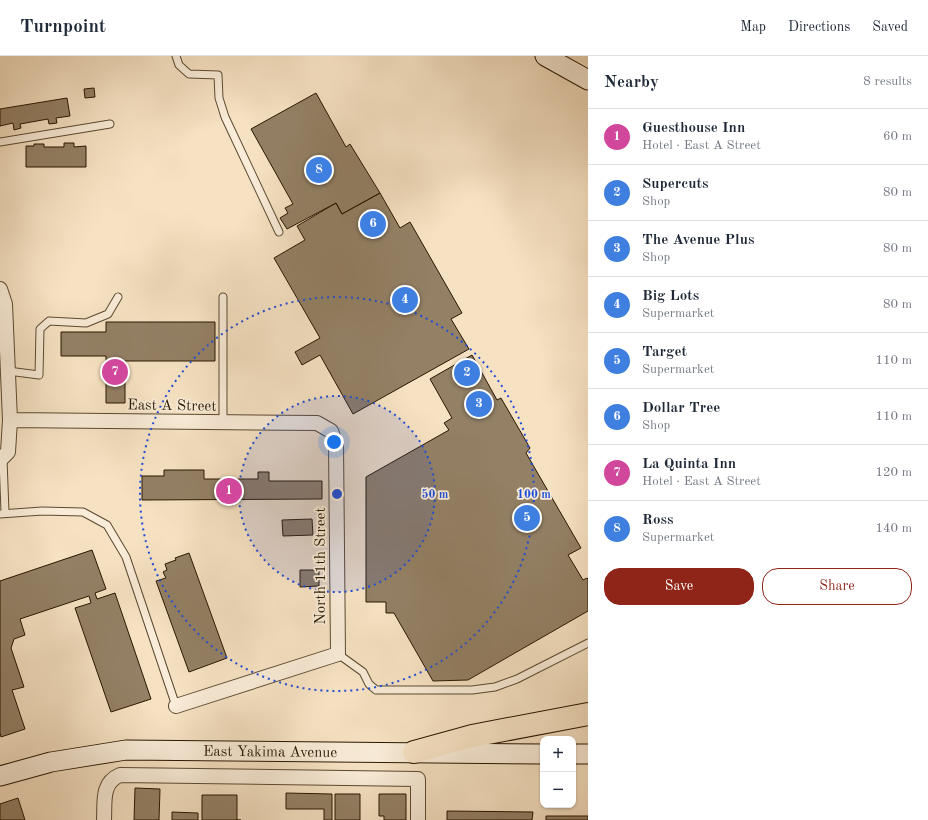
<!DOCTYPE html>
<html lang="en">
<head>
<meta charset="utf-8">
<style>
  body { margin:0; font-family:"Old Standard TT",serif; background:#f6f6f7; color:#1f2937 }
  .controls { position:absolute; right:12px; bottom:12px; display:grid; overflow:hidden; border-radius:8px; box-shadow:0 1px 3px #0004 }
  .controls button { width:36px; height:36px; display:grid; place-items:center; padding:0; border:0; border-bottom:1px solid #e0e1e3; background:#fff; color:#1f2937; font:20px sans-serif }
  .you { position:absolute; left:334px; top:386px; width:14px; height:14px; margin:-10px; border:3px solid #fff; border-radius:50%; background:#1a73e8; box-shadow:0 0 0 6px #1a73e833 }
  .badge { display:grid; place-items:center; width:26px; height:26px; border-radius:50%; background:#8f2418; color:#fff; font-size:13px; font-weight:700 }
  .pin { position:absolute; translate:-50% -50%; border:2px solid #fff; box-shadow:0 1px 4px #0006 }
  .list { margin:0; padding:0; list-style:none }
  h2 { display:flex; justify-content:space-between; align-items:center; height:52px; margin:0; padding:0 16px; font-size:17px }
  h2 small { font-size:13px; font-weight:400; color:#747a83 }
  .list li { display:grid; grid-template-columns:26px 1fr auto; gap:12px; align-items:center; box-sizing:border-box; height:56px; padding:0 16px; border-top:1px solid #e0e1e3 }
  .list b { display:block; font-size:15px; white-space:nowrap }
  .list p { margin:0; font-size:13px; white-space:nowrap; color:#747a83 }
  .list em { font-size:13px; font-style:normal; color:#747a83 }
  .actions { display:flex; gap:8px; padding:12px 16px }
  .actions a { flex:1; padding:9px 0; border:1px solid #8f2418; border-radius:16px; text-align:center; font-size:14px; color:#8f2418 }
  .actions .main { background:#8f2418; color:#fff }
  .map { position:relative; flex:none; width:588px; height:764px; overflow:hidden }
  header { display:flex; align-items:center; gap:24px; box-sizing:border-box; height:56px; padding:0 20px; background:#fff; border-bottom:1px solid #e0e1e3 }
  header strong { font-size:19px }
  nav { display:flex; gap:22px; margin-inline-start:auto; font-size:14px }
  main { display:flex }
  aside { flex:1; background:#fff }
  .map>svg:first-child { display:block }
</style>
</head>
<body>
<header>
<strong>Turnpoint</strong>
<nav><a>Map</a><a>Directions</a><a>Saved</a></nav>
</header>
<main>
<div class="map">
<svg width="588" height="764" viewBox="0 0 588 764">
  <rect width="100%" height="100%" fill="#f6e2c3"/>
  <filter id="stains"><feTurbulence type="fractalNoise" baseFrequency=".005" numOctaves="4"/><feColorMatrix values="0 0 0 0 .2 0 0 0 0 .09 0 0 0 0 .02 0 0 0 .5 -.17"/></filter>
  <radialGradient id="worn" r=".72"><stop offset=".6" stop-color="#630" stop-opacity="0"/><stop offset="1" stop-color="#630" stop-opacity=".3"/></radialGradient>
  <path fill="#938065" stroke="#271600" d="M94,32L95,41L85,42L84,33Z
    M316,37L346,91L350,88L380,137L342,158L336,147L287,173L280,162L288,157L285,152L293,148L251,73Z
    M67,42L70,60L56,62L57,67L49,68L48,63L20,68L21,72L14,74L13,67L0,70V53Z
    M64,87H74V91L86,90V111H26V90H34V88H44V91H64Z
    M380,137L400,172L410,166L462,257L451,263L469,293L353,358L320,299L302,309L295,296L320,282L274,202L305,184L297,170L336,147L342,158Z
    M106,266H215V305H125V347H106V300H61V276H106Z
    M472,299L497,344L501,342L530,392L526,397L581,492L568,499L583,524L587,522L588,523V555L468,624L433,625L394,557H386V546H366V421L449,374L444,367L452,362L430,323Z
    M164,414H204V423H258V416H269V425H322V443L142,444V420H164Z
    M312,463L313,479L283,480L282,464Z
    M92,494L106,533L95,537L97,543L115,537L151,643L111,656L75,552L91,547L89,540L20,563L25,579L14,583L11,592L24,631L12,634L25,673L1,681L0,677V525Z
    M189,497L227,602L189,616L156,525L166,522L163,516L167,514L165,508L176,504L175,502Z
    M300,514H319V530L300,531Z
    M135,732L160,733L159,764H134Z
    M286,737L332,738V764H324V753H286Z
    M335,738H360V764H335Z
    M379,738H406V764H384V760H379Z
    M202,739H237V764H241H202Z
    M18,742L25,764H0V748Z
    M447,755L533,756L532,764H447Z
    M172,756L198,757V764H172Z
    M546,760H588V764H546Z"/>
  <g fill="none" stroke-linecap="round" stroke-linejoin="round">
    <defs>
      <path id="lane" d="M176,0L179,9L189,18L218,19L219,42L225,61L279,176
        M0,86L110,68
        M8,315L39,319L40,273L49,265L86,267L108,258L118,241
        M223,366V241
        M3,403L5,456
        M0,458L42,455L83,456L107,469L126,501L176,650
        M338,598L363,616L369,628L376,634H472L495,631L517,623L588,587"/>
      <path id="street" d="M0,233L5,248L10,364L8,396L0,404
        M10,364L317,367L331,375L336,388L338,598L176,650
        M104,764C105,746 101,727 120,719L418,723V764"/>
      <g id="secondary">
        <path d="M545,0L588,24"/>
        <path d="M573,698H588"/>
        <path id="s1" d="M0,720L51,706L126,694L543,698"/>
      </g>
      <path id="highway" d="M414,696L472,680L588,658"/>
    </defs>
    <use href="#lane" stroke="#5b4931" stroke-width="9"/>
    <use href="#street" stroke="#5b4931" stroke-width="16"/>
    <use href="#secondary" stroke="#271600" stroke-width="21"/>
    <use href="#highway" stroke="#271600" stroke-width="24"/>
    <use href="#lane" stroke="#f9ecd8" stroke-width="7"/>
    <use href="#street" stroke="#f9ecd8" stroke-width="14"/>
    <use href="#secondary" stroke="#f9ecd8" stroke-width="19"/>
    <use href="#highway" stroke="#f6e2c3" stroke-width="22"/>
  </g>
  <circle cx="337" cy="438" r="98" fill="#1d4ed8" fill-opacity=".12"/>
  <g fill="none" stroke="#1d4ed8" stroke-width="2" stroke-dasharray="2 4">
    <circle cx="337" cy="438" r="98"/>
    <circle cx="337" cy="438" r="197"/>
  </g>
  <g text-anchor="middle" stroke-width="3.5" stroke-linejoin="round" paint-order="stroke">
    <g font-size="15" fill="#271600" stroke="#f9ecd8">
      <text transform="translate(172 349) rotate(1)" y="5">East A Street</text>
      <text transform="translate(320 510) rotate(-90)" y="5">North 11th Street</text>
      <text dy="5" stroke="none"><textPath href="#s1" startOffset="273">East Yakima Avenue</textPath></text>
    </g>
  </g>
  <circle cx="337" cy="438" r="6" fill="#1d4ed8" stroke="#f9ecd8" stroke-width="2"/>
  <g font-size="12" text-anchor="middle" font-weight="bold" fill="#1d4ed8" stroke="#f9ecd8" stroke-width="3.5" stroke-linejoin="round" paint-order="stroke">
    <text x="435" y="442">50 m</text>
    <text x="534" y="442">100 m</text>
  </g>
  <rect width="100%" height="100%" filter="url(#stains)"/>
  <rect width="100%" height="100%" fill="url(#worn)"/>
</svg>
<div class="controls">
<button>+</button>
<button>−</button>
</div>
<div class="you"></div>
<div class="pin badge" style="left:229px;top:435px;background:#d1479c">1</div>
<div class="pin badge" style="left:467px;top:317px;background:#3f7fe0">2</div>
<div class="pin badge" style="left:479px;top:348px;background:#3f7fe0">3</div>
<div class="pin badge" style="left:405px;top:244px;background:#3f7fe0">4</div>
<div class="pin badge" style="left:527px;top:462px;background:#3f7fe0">5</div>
<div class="pin badge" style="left:373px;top:168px;background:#3f7fe0">6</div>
<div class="pin badge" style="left:115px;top:316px;background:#d1479c">7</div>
<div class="pin badge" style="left:319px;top:114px;background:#3f7fe0">8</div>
</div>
<aside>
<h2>Nearby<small>8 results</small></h2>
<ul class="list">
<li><span class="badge" style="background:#d1479c">1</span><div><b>Guesthouse Inn</b><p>Hotel · East A Street</p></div><em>60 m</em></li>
<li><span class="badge" style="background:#3f7fe0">2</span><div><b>Supercuts</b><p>Shop</p></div><em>80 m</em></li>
<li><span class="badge" style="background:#3f7fe0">3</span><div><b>The Avenue Plus</b><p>Shop</p></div><em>80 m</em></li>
<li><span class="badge" style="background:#3f7fe0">4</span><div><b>Big Lots</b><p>Supermarket</p></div><em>80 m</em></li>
<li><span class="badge" style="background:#3f7fe0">5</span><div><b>Target</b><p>Supermarket</p></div><em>110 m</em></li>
<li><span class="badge" style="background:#3f7fe0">6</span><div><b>Dollar Tree</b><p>Shop</p></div><em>110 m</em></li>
<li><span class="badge" style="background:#d1479c">7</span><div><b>La Quinta Inn</b><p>Hotel · East A Street</p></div><em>120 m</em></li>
<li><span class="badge" style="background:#3f7fe0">8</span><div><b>Ross</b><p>Supermarket</p></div><em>140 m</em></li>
</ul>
<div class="actions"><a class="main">Save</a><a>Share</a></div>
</aside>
</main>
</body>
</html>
